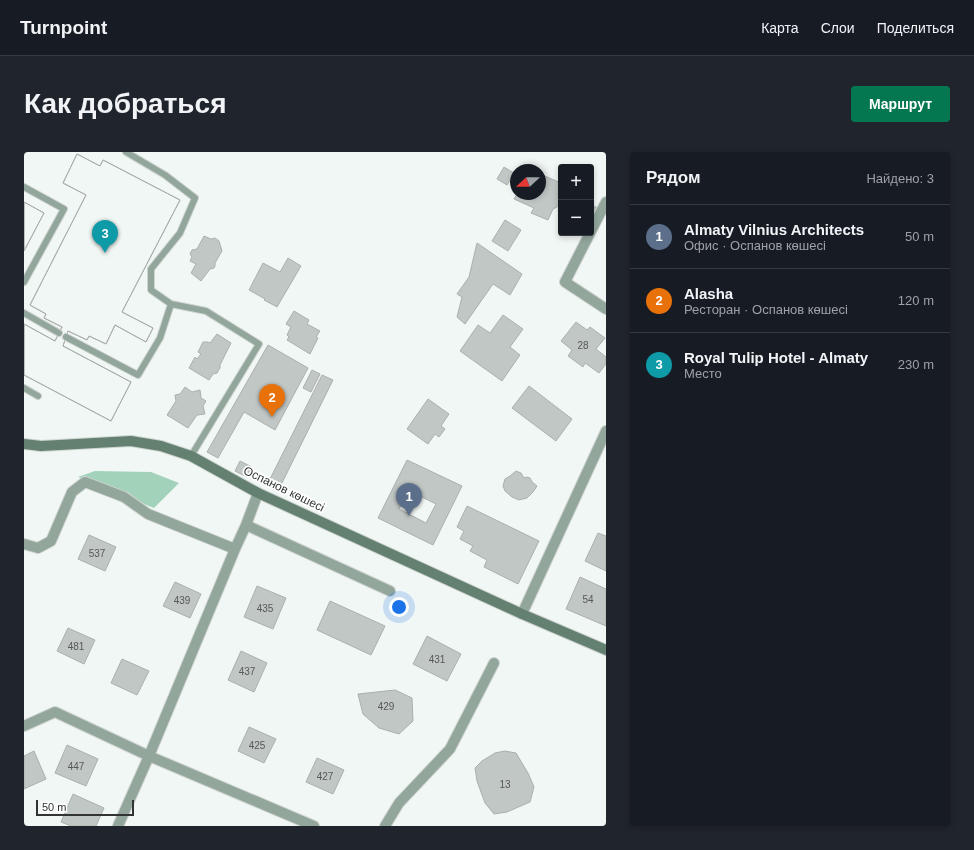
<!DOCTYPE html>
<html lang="ru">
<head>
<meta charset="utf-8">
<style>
  body { margin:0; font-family:Helvetica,sans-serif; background:#20242c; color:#f1f3f6 }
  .controls { position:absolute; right:12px; top:12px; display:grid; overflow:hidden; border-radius:4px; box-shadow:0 2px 6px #0003 }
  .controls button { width:36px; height:36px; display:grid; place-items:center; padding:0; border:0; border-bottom:1px solid #363941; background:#171b24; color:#f1f3f6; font:20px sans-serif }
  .compass { position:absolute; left:486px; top:12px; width:36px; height:36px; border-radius:50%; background:#171b24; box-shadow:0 2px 6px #0003; rotate:248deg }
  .scale { position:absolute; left:12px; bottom:10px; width:98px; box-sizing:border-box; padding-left:4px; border:2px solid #323433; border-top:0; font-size:11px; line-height:14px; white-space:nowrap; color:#323433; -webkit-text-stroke:3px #fff; paint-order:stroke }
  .you { position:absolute; left:375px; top:455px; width:14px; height:14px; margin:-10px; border:3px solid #fff; border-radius:50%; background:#1a73e8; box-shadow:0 0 0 6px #1a73e833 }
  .badge { display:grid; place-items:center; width:26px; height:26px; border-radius:50%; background:#047751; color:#fff; font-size:13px; font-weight:700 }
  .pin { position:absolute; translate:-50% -33px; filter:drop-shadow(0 1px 2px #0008) }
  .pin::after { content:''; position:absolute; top:21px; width:14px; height:12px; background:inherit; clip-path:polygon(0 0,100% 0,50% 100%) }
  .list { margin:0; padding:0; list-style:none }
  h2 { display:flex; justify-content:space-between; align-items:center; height:52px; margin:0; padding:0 16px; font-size:17px }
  h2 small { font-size:13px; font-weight:400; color:#9ea1a6 }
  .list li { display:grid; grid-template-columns:26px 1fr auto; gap:12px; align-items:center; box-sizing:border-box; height:64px; padding:0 16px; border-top:1px solid #363941 }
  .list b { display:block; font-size:15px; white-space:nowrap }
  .list p { margin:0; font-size:13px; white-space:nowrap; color:#9ea1a6 }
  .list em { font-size:13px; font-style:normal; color:#9ea1a6 }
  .map { position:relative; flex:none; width:582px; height:674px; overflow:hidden; border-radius:4px }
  header { display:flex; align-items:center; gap:24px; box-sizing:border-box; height:56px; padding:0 20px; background:#171b24; border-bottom:1px solid #363941 }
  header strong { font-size:19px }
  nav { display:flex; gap:22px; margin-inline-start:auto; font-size:14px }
  .intro { display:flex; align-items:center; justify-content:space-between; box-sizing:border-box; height:96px; padding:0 24px }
  h1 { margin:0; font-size:28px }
  .button { padding:10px 18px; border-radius:4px; background:#047751; color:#fff; font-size:14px; font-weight:700 }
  main { display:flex; gap:24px; padding:0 24px }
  aside { flex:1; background:#171b24; border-radius:4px; box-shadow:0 2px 6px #0003 }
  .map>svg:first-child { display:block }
</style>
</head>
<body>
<header>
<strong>Turnpoint</strong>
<nav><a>Карта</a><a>Слои</a><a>Поделиться</a></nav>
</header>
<div class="intro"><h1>Как добраться</h1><a class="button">Маршрут</a></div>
<main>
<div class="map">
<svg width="582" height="674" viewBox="0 0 582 674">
  <rect width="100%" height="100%" fill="#f1f7f4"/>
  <path fill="#a3d2ba" d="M71,319L127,320L155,331L130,356L54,325Z"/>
  <path fill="#c1c7c4" stroke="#abb0ad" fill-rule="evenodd" d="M53,2L76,14L79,8L156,48L98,160L129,176L122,190L91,173L82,192L65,184L63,188L44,179L39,194L107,230L87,269L0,223V172L31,189L38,175L20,166L22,162L6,153L62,43L39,31Z
    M53,2L76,14L79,8L156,48L98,160L129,176L122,190L91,173L82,192L65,184L63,188L44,179L39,194L107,230L87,269L0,223V172L31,189L38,175L20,166L22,162L6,153L62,43L39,31Z
    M511,14L515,18H503L504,17Z
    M480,15L490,21L483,33L473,27Z
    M516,21V22L537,31V38L535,42L537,45V52L533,55L529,57L524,68L507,61L510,56L490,47L493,42H516Z
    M0,50L20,61L0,99Z
    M0,50L20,61L0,99Z
    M568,53L575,57L567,74V55Z
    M481,68L497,78L484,99L468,89Z
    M180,84L187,87L191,86L195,89L198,99L191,111V114L190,116L186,117L177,129L167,121L172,112L166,109L168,105L166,102L168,98L173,97Z
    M453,91L498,122L486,143L469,132L441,172L433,165L438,145L433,142L445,125Z
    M264,106L277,114L253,155L240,148L241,147L225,138L239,111L256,120Z
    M270,159L285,168L283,172L296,179L292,185L294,186L286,202L263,188L265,185L263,183L267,175L262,172Z
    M479,163L499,177L486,195L496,203L478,229L436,199L454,173L466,181Z
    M552,170L563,178L566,175L581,186L572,197L582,205V212L575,221L561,211L559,215L544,204L548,198L537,189Z
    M193,182L207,191L196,213V216L193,221L189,222L185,228L165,216L171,205L173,207L177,202L174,200L179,190H184L186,191Z
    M244,193L284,216L251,278L220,260L194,306L183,300Z
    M288,218L296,222L287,240L279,236Z
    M298,223L309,228L254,339L243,333Z
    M505,234L548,267L532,289L488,256Z
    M161,235L168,240L176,238L177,246L182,249L179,254L181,262L173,263L164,276L143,263L152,249L151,243L156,242Z
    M404,247L425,262L417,274L421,277L415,285L411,282L404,292L383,277Z
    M383,308L438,334L409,393L354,366ZM384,338L412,352L402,371L375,357Z
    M216,309L228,315L223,325L211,319Z
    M492,319L497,321L500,326L503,325L506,326L508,330L513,334L509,340L503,346L495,348L488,345L481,339L479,334L481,327L486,324Z
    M443,354L515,389L494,432L460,415L463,408L446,399L449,394L436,387L440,379L433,375Z
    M574,381L582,384V419L561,409Z
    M65,383L92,395L81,419L54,407Z
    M556,425L582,437V474L542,457Z
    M151,430L177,442L166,466L139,454Z
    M233,434L262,446L249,477L220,465Z
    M306,449L361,474L347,503L293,478Z
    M44,476L71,488L60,512L33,499Z
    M403,484L437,502L423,529L389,512Z
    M217,499L243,511L230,540L204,528Z
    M98,507L125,519L113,543L87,531Z
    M371,538L388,546L389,569L375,582L355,576L339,562L334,542Z
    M225,575L252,587L240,611L214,599Z
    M43,593L74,607L62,634L31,621Z
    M10,599L22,627L0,637V604Z
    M481,599L492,601L504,621L510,635L506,650L483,660L470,662L461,651L453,629L451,616L458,609L471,601Z
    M293,606L320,618L309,642L282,630Z
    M49,642L80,656L72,674H47L37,670Z"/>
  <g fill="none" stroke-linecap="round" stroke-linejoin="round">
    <defs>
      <path id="lane" d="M102,0L141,23L171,46L156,81L127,117V138L147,152L182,159L235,192L167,304
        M0,35L40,57L0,130
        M0,161L35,181
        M42,185L114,223L136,186L147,152
        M0,236L14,244"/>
      <path id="street" d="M567,79L582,50
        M566,81L541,130L582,157
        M222,373L366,439
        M0,392L14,396L27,389L48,340L61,330L100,345L124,362L211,397
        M498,462L582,279
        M0,574L31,560L125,604L290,674
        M94,674L125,604L211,397L222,373L234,341
        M361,674L375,651L426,597L470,511"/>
      <path id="secondary" d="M0,292L17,294L107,289L137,294L167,304L234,341L498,462L582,498"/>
    </defs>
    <use href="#lane" stroke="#cfd4d1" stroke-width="8"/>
    <use href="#street" stroke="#cfd4d1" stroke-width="12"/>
    <use href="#secondary" stroke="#cfd4d1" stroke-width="12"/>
    <use href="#lane" stroke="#92a69c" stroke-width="6"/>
    <use href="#street" stroke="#92a69c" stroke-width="10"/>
    <use href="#secondary" stroke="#638071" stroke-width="10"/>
  </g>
  <g text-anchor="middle" stroke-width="3.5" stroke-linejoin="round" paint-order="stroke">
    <g font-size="10" fill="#565957">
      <text x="559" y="197">28</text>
      <text x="73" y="405">537</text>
      <text x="564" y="451">54</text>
      <text x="158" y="452">439</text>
      <text x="241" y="460">435</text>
      <text x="52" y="498">481</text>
      <text x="413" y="511">431</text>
      <text x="223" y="523">437</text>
      <text x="362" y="558">429</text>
      <text x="233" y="597">425</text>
      <text x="52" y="618">447</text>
      <text x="301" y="628">427</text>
      <text x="481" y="636">13</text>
    </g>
    <g font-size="12" fill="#323433" stroke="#fff">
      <text transform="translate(260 337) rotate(26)" y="4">Оспанов көшесі</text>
    </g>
  </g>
</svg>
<div class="controls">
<button>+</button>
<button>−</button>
</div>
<svg class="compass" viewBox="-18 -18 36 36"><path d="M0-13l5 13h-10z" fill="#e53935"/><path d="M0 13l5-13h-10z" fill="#9ea1a6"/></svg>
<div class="scale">50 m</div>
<div class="you"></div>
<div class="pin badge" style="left:385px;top:364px;background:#5c6f8a">1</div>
<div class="pin badge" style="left:248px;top:265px;background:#e8710a">2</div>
<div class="pin badge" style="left:81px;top:101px;background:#0f9aa8">3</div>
</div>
<aside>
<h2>Рядом<small>Найдено: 3</small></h2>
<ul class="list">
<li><span class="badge" style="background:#5c6f8a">1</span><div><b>Almaty Vilnius Architects</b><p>Офис · Оспанов көшесі</p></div><em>50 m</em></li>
<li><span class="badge" style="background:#e8710a">2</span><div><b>Alasha</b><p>Ресторан · Оспанов көшесі</p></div><em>120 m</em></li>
<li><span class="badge" style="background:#0f9aa8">3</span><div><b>Royal Tulip Hotel - Almaty</b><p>Место</p></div><em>230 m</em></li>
</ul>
</aside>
</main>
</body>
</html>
